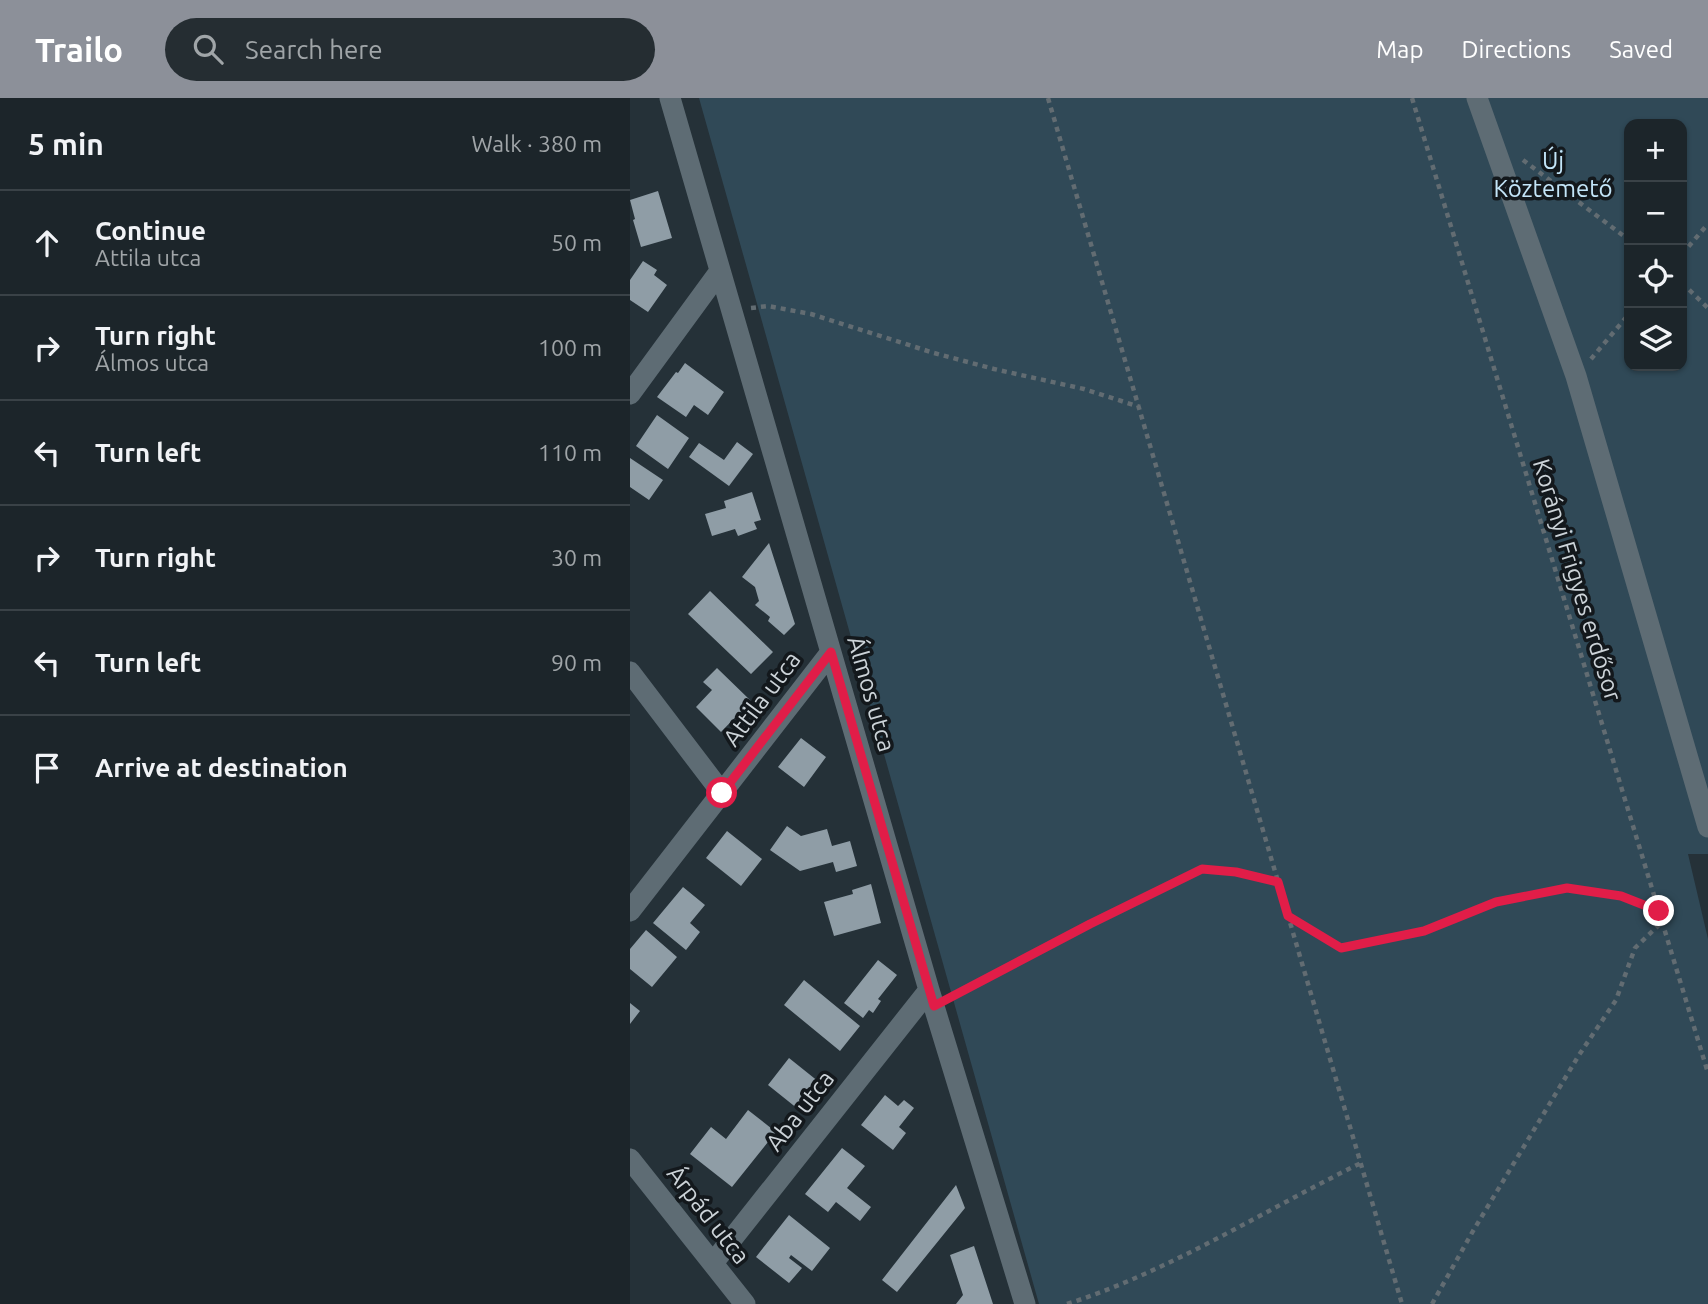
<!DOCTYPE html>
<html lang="en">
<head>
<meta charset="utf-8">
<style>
  body { margin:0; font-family:Ubuntu,sans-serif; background:#252d32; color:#f1f3f6 }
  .controls { position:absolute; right:21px; top:21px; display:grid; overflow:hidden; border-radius:14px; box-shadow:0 2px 5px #0004 }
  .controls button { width:63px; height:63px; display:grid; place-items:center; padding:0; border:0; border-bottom:2px solid #3a4247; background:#1c252a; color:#f1f3f6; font:35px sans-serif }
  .stop { position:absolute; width:21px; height:21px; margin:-16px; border:5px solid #e11d48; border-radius:50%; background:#fff }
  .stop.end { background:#e11d48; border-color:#fff; box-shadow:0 2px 7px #0008 }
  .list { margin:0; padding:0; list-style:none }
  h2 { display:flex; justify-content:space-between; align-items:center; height:91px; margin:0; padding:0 28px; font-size:30px }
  h2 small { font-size:23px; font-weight:400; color:#a0a5a8 }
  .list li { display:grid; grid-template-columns:46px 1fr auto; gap:21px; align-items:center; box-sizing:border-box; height:105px; padding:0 28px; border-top:2px solid #3a4247 }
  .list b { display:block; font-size:26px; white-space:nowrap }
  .list p { margin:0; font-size:23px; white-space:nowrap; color:#a0a5a8 }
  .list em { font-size:23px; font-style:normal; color:#a0a5a8 }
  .icon { flex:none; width:38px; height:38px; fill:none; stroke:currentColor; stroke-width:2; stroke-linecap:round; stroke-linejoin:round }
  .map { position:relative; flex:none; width:1078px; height:1206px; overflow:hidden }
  header { display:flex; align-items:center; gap:42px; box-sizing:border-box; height:98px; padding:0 35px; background:#8c9099; color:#fff }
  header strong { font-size:33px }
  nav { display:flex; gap:38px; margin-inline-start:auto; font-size:24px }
  .search { width:490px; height:63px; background:#252d32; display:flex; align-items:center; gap:18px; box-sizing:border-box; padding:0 24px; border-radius:38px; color:#a0a5a8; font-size:26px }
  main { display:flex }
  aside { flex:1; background:#1c252a }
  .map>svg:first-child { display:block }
</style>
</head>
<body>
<header>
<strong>Trailo</strong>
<div class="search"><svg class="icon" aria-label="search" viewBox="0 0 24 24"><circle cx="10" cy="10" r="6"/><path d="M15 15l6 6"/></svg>Search here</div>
<nav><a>Map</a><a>Directions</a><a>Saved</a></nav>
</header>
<main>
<aside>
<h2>5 min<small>Walk · 380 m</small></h2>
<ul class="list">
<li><svg class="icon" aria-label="ahead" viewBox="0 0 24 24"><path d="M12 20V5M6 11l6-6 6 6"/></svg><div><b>Continue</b><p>Attila utca</p></div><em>50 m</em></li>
<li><svg class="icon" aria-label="right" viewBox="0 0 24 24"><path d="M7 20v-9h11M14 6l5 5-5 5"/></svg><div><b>Turn right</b><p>Álmos utca</p></div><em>100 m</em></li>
<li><svg class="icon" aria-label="left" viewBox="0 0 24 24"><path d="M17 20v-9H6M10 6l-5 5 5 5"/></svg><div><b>Turn left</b></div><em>110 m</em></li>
<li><svg class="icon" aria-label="right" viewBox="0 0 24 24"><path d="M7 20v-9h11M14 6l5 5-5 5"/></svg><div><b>Turn right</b></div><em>30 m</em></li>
<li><svg class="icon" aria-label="left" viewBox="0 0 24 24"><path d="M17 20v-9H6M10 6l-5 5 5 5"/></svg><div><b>Turn left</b></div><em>90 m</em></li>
<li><svg class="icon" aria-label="arrive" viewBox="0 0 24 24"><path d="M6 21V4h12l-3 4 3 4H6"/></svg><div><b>Arrive at destination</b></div></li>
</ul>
</aside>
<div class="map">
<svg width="1078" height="1206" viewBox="0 0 1078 1206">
  <rect width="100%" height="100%" fill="#253138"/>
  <path fill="#304957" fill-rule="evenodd" d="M69,0H1078V756H1058L1078,841V1206H409ZM999,26H1052V268H999Z"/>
  <path fill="#8f9da6" d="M28,93L42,140L11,149L3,122L5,121L0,102Z
    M13,163L27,172L24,177L37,187L18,214L0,202V182Z
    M55,265L94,294L78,317L64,307L56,319L27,299L46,274L48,275Z
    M27,317L59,340L38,371L6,348Z
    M107,344L123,356L99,388L59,359L69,345L94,362Z
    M0,360L33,382L19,402L0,389Z
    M122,394L131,422L124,424L127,431L108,438L105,431L82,438L75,416L96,410L94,403Z
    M139,445L165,526L154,537L138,523L140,519L125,507L129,503L125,489L112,479Z
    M80,493L143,554L121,576L58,516Z
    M87,570L121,603L91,634L66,609L82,592L73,584Z
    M171,640L196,659L174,689L148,669Z
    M157,728L171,738L197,731L202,748L220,743L227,768L206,774L203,764L170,773L140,752Z
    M97,733L132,761L111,788L76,760Z
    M241,786L251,825L204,838L194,804L223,796L222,792Z
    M53,789L75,807L60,825L70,834L56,852L23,825Z
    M16,832L47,859L22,889L0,871V851Z
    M248,862L267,877L248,901L251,903L243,915L239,912L233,920L214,905Z
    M174,882L230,928L210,953L154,907Z
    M0,905L10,913L0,926Z
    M159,960L189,984L168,1011L138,987Z
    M255,997L268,1008L274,1002L284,1010L269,1029L276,1035L263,1052L231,1027Z
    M118,1012L146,1034L102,1089L60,1056L81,1029L96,1041Z
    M212,1050L235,1068L217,1090L241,1109L230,1123L206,1104L198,1114L175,1096Z
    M326,1087L335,1110L267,1194L252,1182Z
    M159,1117L200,1150L182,1173L161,1157L159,1160L172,1170L159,1185L126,1159Z
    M344,1148L363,1206H326L333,1197L320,1157Z"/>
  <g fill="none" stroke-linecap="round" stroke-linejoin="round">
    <path stroke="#626c72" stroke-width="4.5" stroke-dasharray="5 5" stroke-linecap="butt" d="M418,0L772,1206
      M782,0L1078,975
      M893,62L999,142
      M1052,156L1078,126
      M1052,185L1078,210
      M121,210L138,208L181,216L304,255L364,271L454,291L510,309
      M961,261L999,216
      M659,818L711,850L794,833L866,804L937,790L991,798L1029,813
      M324,898L460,826L572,771L605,774L647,783
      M437,1206C540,1173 633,1113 731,1065
      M802,1206L843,1133L949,957L986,902L1005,850L1032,824"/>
    <path stroke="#5e6c74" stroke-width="21" d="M40,0L299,892L395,1206
      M847,0L946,278L1078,729
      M0,296L90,173
      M0,574L92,695
      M0,813L201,554
      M0,1061L115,1206
      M83,1165L299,892"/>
  </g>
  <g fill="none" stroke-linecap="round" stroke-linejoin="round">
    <path stroke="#e11d48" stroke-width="9" d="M92,695L201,554L304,908L460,826L572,771L606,774L648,784L658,818L711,850L794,833L866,804L937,790L991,798L1029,813"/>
  </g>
  <g text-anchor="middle" stroke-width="7" stroke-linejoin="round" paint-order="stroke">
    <g font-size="24" fill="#c3e5f8" stroke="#13181c">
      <text x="923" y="71">Új<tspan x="923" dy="28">Köztemető</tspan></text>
    </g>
    <g font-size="24" fill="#ccd3d8" stroke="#13181c">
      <text transform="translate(947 482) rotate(73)" y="8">Korányi Frigyes erdősor</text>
      <text transform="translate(241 596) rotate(74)" y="8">Álmos utca</text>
      <text transform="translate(132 601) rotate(-53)" y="8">Attila utca</text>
      <text transform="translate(170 1013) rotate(-52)" y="8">Aba utca</text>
      <text transform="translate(78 1117) rotate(52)" y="8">Árpád utca</text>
    </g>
  </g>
</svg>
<div class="controls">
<button>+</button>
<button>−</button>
<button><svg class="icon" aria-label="locate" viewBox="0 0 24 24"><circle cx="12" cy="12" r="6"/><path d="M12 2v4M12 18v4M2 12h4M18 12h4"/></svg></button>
<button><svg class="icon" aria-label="layers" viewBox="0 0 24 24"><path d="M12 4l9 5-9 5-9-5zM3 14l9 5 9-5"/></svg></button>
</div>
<div class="stop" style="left:92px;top:695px"></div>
<div class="stop end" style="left:1029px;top:813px"></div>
</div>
</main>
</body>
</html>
